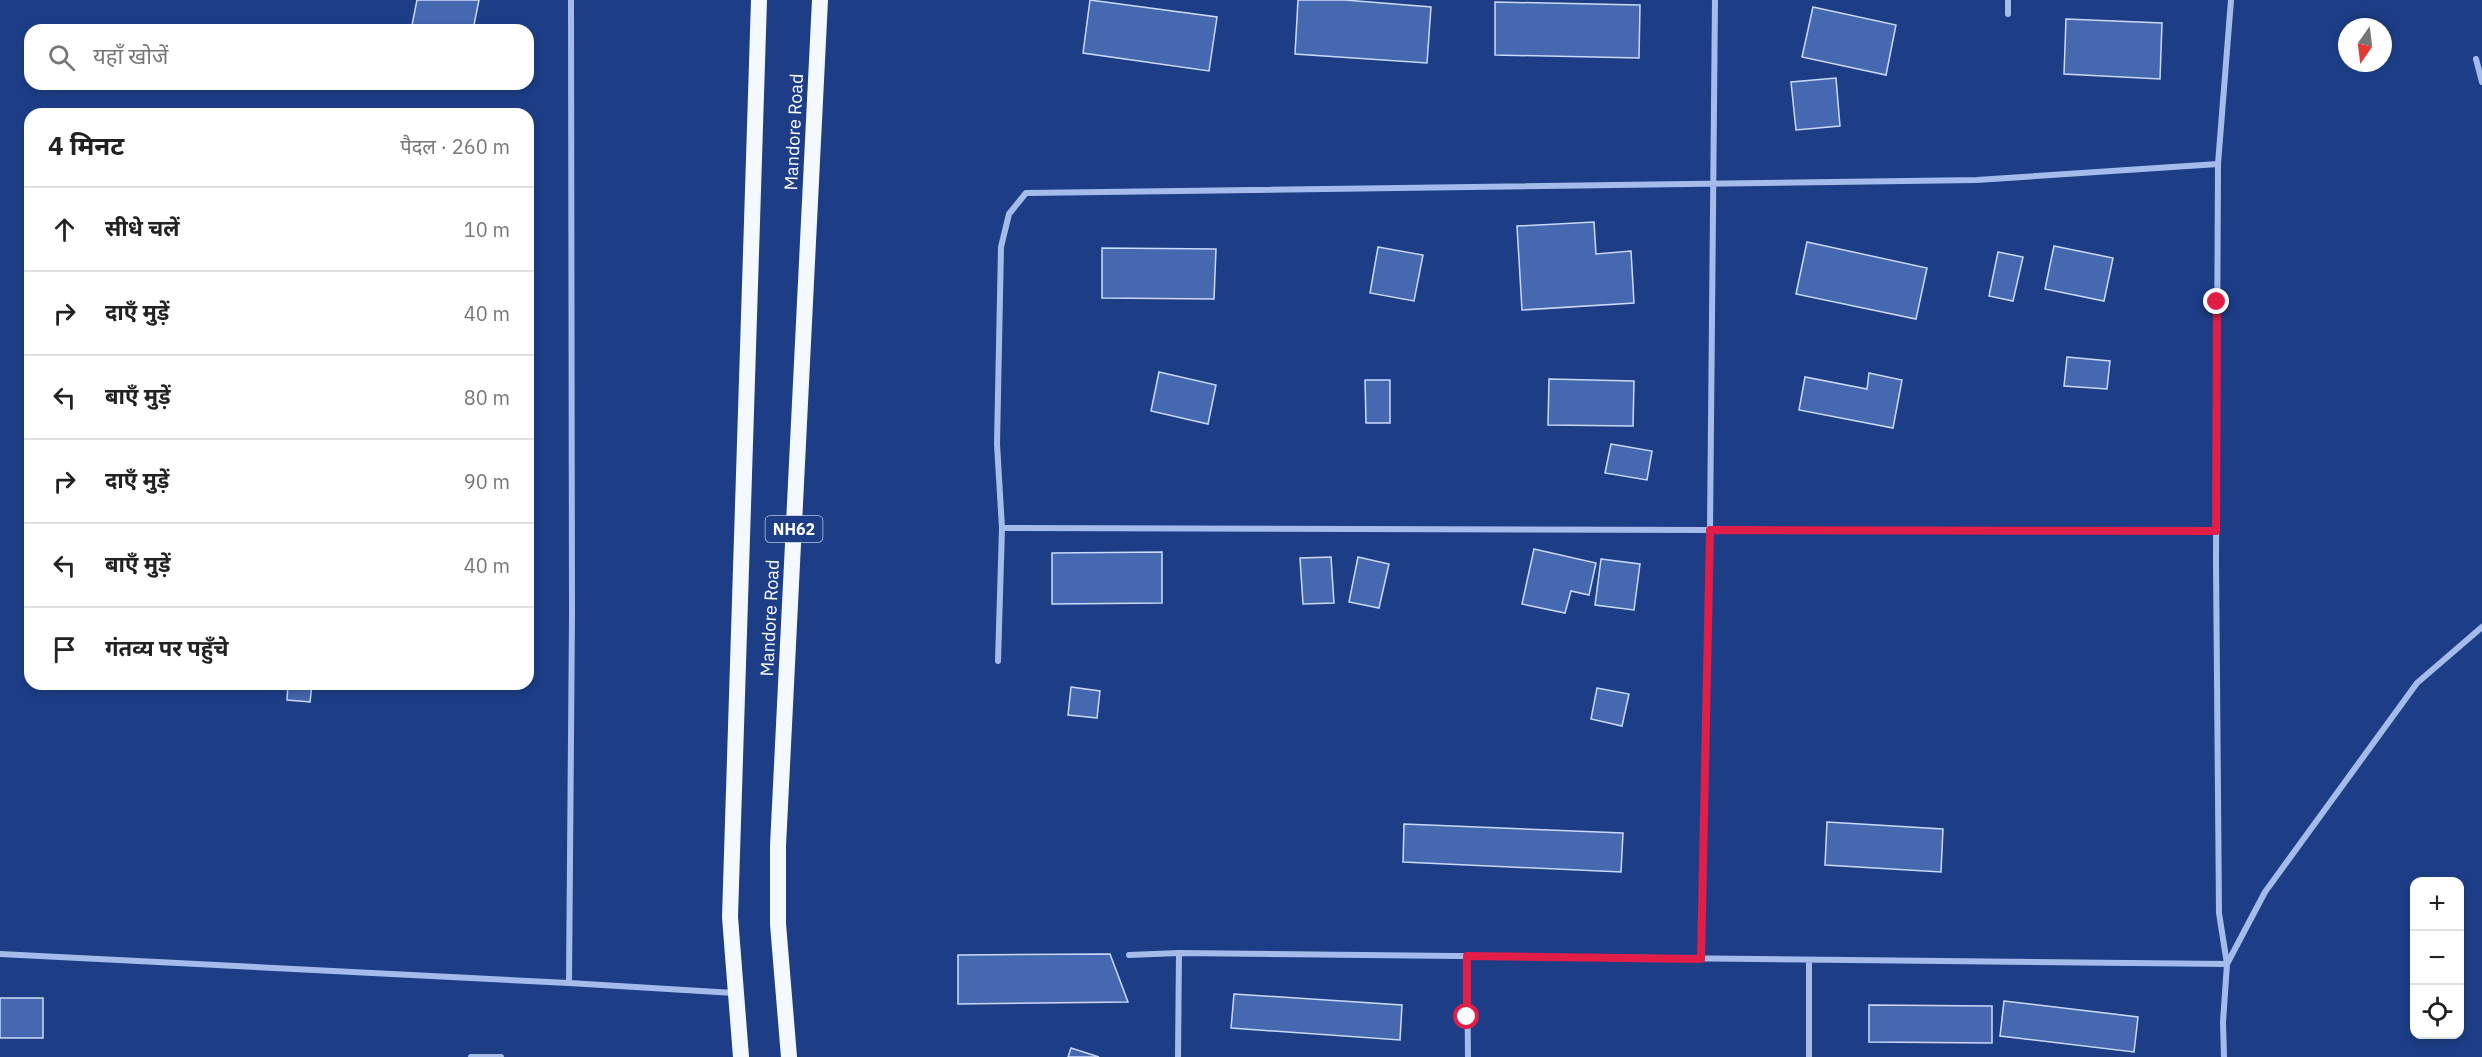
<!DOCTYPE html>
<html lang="hi">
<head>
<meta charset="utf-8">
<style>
  body { margin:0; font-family:"IBM Plex Sans","Noto Sans Devanagari",sans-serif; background:#f6f6f6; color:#222 }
  .controls { position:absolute; right:18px; bottom:18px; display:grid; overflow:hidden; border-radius:12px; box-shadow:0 3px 9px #0003 }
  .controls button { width:54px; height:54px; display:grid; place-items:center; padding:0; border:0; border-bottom:2px solid #e0e0e0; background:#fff; color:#222; font:30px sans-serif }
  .compass { position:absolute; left:2338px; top:18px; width:54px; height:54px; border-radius:50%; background:#fff; box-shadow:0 3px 9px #0003; rotate:194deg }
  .stop { position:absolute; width:18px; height:18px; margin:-14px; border:4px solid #e11d48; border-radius:50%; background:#fff }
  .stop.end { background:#e11d48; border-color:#fff; box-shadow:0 2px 6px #0008 }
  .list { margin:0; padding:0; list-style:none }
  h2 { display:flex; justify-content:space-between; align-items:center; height:78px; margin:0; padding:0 24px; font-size:26px }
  h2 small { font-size:20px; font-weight:400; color:#767676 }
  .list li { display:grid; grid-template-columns:39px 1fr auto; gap:18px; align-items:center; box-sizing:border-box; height:84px; padding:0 24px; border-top:2px solid #e0e0e0 }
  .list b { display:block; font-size:22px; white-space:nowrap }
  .list em { font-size:20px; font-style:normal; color:#767676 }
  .icon { flex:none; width:33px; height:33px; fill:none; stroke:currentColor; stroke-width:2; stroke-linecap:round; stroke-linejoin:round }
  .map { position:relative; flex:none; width:2482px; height:1057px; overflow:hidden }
  .search { position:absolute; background:#fff; box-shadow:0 3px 9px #0003; left:24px; top:24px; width:510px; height:66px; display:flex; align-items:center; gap:15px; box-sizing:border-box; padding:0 21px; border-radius:18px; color:#767676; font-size:22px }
  .panel { position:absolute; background:#fff; box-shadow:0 3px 9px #0003; left:24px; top:108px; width:510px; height:582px; border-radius:18px }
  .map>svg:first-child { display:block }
</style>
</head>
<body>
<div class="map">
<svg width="2482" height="1057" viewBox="0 0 2482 1057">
  <rect width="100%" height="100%" fill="#1d3e87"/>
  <path fill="#4568b0" stroke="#cadaf8" stroke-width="1.5" d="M417,0H479L473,30H411Z
    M1090,0L1217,17L1209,71L1083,53Z
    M1298,0H1345L1431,7L1427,63L1295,54Z
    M1495,2L1640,5L1639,58L1495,55Z
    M1813,7L1896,25L1886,75L1802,57Z
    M2066,19L2162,23L2160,79L2064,74Z
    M1836,78L1840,126L1796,130L1791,82Z
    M1594,222L1596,254L1631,251L1634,303L1522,310L1517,226Z
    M1807,242L1927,268L1916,319L1796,294Z
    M2054,246L2113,258L2104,301L2045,289Z
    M1378,247L1423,255L1414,301L1370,293Z
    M1102,248L1216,249L1214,299L1102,298Z
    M1998,252L2023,257L2013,301L1989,296Z
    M2067,357L2110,361L2107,389L2064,386Z
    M1159,372L1216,385L1208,424L1151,411Z
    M1869,373L1902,380L1893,428L1799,410L1805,377L1867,389Z
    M1549,379L1634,381L1633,426L1548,425Z
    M1365,380H1390V423H1366Z
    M1611,444L1652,451L1647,480L1605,473Z
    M1534,549L1596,563L1589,595L1571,591L1565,613L1522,604Z
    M1162,552V603L1052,604V553Z
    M1331,557L1334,603L1303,604L1300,558Z
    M1358,557L1389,564L1379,608L1349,602Z
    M1601,559L1640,564L1634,610L1595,605Z
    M288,684H312L310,702L287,700Z
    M1071,687L1100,691L1097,718L1068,715Z
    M1597,688L1629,694L1622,726L1591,719Z
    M1827,822L1943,829L1941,872L1825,865Z
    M1404,824L1623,833L1621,872L1403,862Z
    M1110,954L1128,1002L958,1004V955Z
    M1234,994L1402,1005L1400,1040L1231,1028Z
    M0,998H43V1038H0Z
    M2004,1001L2138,1017L2134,1052L2000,1036Z
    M1869,1005L1992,1006V1043L1869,1042Z
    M1071,1048L1099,1057H1068Z"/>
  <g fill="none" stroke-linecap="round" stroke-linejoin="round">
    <path stroke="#a5bceb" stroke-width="6" d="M571,0L572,615L569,983L734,993
      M1715,0L1710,530L2216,531
      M2008,14V0
      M2476,59L2482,82
      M1002,528L997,444L1001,247L1009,214L1026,193L1977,180L2218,164
      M998,661L1002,528L1710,530L1701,959
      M0,954L569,983
      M1129,955L1179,953L2227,964L2219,913L2216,560L2218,164L2231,0
      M1467,956L1468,1057
      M471,1057H501
      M1178,1057L1179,953
      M1809,1057V960
      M2224,1057L2223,1022L2227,964L2265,892L2417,683L2482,627"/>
    <path stroke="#f4f8ff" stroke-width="16" d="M741,1057L730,917L759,0
      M789,1057L778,924V846L820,0"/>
  </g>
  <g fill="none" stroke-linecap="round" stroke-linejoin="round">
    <path stroke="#e11d48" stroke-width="8" d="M1467,1017V956L1701,959L1710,530L2216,531L2217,302"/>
  </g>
  <g text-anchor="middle" stroke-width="6" stroke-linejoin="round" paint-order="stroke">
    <rect fill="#1d3e87" stroke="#bbc5db" stroke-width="1.5" x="765.5" y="516" width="57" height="26" rx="4.5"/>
    <g font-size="16" font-weight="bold" fill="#fff">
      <text x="794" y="535">NH62</text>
    </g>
    <g font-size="18" fill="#fff" stroke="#1d3e87">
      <text transform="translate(794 132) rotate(-87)" y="6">Mandore Road</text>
      <text transform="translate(770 618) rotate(-87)" y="6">Mandore Road</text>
    </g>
  </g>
</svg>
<div class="controls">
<button>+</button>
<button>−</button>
<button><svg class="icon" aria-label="locate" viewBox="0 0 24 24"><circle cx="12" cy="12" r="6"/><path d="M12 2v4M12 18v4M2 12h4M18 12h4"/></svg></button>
</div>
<svg class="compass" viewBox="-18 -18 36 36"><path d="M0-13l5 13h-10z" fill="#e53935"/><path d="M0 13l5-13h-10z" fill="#767676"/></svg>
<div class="stop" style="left:1467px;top:1017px"></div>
<div class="stop end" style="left:2217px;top:302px"></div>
<div class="search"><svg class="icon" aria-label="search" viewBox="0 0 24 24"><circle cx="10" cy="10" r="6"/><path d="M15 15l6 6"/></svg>यहाँ खोजें</div>
<section class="panel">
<h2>4 मिनट<small>पैदल · 260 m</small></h2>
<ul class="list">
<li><svg class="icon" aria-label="ahead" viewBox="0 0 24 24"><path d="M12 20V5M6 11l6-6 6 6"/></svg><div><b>सीधे चलें</b></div><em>10 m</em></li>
<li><svg class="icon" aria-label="right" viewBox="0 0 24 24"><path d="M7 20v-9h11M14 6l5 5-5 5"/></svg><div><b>दाएँ मुड़ें</b></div><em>40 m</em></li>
<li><svg class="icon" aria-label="left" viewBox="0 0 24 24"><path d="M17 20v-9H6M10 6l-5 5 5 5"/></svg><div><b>बाएँ मुड़ें</b></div><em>80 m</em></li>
<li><svg class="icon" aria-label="right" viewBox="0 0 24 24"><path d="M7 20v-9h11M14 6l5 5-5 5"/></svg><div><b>दाएँ मुड़ें</b></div><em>90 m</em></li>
<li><svg class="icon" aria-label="left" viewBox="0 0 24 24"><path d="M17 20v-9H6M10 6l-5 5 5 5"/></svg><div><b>बाएँ मुड़ें</b></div><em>40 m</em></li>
<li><svg class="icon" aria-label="arrive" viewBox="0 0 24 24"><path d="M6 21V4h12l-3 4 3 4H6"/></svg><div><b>गंतव्य पर पहुँचे</b></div></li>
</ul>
</section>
</div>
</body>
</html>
